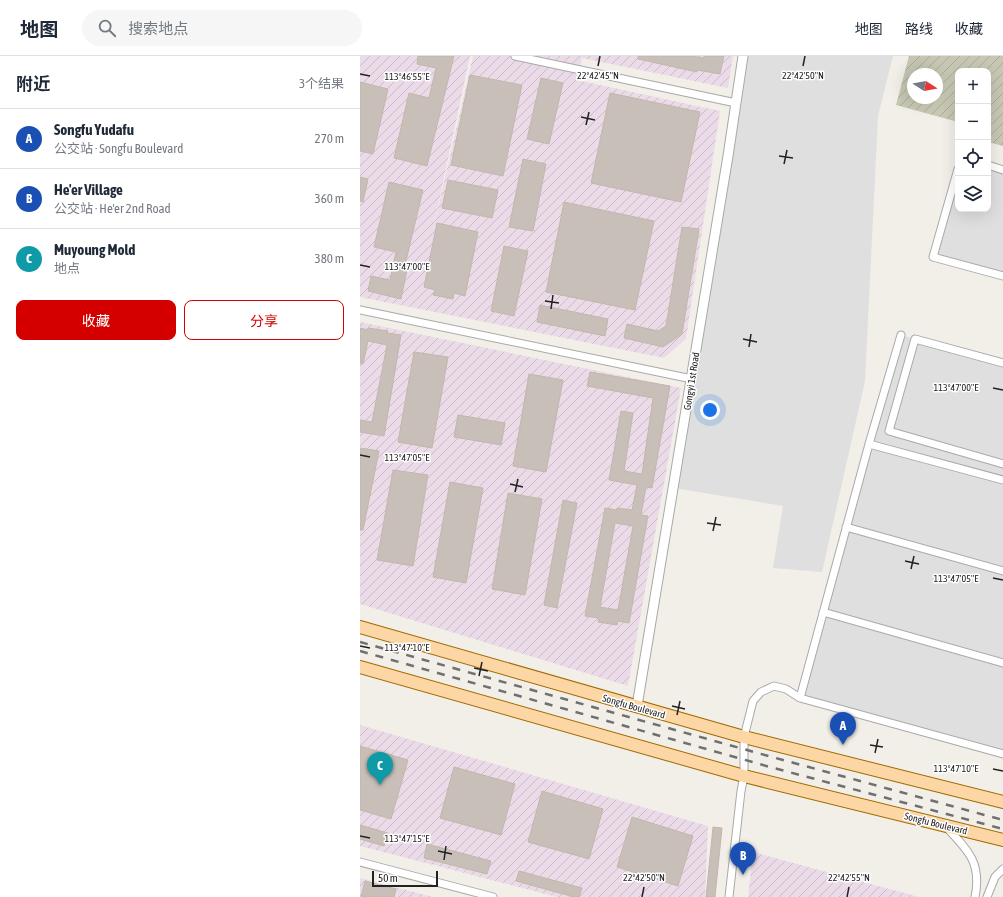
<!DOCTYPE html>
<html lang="zh">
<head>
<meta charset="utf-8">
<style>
  body { margin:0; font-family:"Asap Condensed","Noto Sans SC",sans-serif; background:#f6f6f7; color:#1f2937 }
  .controls { position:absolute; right:12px; top:12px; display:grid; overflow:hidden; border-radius:8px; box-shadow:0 4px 16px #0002 }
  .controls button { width:36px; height:36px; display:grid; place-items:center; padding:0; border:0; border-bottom:1px solid #e0e1e3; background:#fff; color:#1f2937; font:20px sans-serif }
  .compass { position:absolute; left:547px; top:12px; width:36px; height:36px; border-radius:50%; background:#fff; box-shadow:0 4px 16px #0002; rotate:101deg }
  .scale { position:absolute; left:12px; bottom:10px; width:66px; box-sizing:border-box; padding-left:4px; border:2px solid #222; border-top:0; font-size:11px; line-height:14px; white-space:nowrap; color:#222; -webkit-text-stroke:3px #fff; paint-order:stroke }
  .you { position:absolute; left:350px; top:354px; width:14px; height:14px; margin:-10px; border:3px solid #fff; border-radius:50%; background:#1a73e8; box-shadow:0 0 0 6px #1a73e833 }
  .badge { display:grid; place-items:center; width:26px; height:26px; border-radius:50%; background:#d40000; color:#fff; font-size:13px; font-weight:700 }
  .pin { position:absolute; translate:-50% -33px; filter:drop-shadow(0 1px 2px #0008) }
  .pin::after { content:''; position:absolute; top:21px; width:14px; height:12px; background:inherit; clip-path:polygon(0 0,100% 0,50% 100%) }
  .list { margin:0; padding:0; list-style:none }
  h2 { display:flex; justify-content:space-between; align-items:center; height:52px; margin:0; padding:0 16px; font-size:17px }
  h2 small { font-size:13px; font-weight:400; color:#747a83 }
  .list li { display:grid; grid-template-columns:26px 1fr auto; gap:12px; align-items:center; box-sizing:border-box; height:60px; padding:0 16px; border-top:1px solid #e0e1e3 }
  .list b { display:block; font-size:15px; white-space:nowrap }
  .list p { margin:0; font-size:13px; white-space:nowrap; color:#747a83 }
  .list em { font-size:13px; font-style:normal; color:#747a83 }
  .actions { display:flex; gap:8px; padding:12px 16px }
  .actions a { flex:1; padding:9px 0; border:1px solid #d40000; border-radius:8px; text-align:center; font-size:14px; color:#d40000 }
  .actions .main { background:#d40000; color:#fff }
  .icon { flex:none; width:22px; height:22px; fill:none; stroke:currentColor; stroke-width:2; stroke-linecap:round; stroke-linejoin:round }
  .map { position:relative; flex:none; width:643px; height:841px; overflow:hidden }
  header { display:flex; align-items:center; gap:24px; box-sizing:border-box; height:56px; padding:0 20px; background:#fff; border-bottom:1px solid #e0e1e3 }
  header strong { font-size:19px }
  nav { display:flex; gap:22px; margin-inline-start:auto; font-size:14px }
  .search { width:280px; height:36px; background:#f6f6f7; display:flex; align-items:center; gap:10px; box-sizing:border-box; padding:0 14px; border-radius:22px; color:#747a83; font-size:15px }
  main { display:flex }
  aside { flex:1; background:#fff }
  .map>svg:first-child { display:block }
</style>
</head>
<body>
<header>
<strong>地图</strong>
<div class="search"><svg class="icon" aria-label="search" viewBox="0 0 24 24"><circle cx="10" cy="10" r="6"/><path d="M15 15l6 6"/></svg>搜索地点</div>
<nav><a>地图</a><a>路线</a><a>收藏</a></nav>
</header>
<main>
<aside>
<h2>附近<small>3个结果</small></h2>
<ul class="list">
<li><span class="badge" style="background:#1a4fb4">A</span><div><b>Songfu Yudafu</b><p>公交站 · Songfu Boulevard</p></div><em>270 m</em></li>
<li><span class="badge" style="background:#1a4fb4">B</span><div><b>He'er Village</b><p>公交站 · He'er 2nd Road</p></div><em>360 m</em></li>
<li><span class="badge" style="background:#0f9aa8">C</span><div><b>Muyoung Mold</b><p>地点</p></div><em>380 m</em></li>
</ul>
<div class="actions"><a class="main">收藏</a><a>分享</a></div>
</aside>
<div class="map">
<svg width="643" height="841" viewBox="0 0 643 841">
  <defs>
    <pattern id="industrial-furrows" width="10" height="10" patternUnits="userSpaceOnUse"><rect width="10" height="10" fill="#ebdbe8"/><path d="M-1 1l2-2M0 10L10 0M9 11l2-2" fill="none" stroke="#c9bcc7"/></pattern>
    <pattern id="construction-furrows" width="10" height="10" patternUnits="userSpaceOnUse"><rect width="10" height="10" fill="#c7c7b4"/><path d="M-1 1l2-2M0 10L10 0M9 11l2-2" fill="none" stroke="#abab9a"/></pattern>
  </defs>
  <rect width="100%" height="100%" fill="#f2efe9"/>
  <path fill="#e0dfdf" d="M383,0H533L518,60L505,325L462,516L413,512L423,450L314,432Z
    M628,109L643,114V220L573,201L598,113V153H628Z
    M541,279L643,307V698L440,642Z"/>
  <path fill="url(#industrial-furrows)" d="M0,0H110L72,178L113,0H373L368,32L222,2L217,24L360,55L326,283L304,302L0,241Z
    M0,266L321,332L268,630L0,548Z
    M0,669L348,770L345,841H197L0,790Z
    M393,796L559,841H388Z
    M0,822L73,841H0Z"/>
  <path fill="url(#construction-furrows)" fill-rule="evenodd" d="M549,0H643V90L628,86V15H598V66L536,49ZM553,18H577V42H553Z"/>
  <path fill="#c7bfb8" stroke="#c4b6ab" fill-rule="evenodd" d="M58,0H94L67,110L34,102L49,37L69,42L76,12L57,8Z
    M278,0H332L344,2V0H364L360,18L337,14V16L278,3Z
    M110,19L162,29L143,120L91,109Z
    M181,22L203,27L189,88L167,83Z
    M0,26L28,33L13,98L0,95Z
    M250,37L340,56L321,146L231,127Z
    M163,103L186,108L173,175L149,171Z
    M0,121L8,123L3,146L0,145Z
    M88,124L138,134L132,162L82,152Z
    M29,126L63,134L45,209H48L41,243L8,235L11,220L30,224L36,196L14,191Z
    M204,146L294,165L275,254L186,236Z
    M77,167L118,176L105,240L94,237L93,243L73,239L75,234L64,231Z
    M322,171L339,173L322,278L303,291L264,282L267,268L298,275L306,270Z
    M144,190L168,195L154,260L131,255Z
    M180,249L248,263L245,280L177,266Z
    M0,272L8,274V272L28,275L27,277L41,279L24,380L0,376V364L12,366L27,289L8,285L3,308L0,307Z
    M54,296L88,301L72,392L38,386Z
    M230,316L310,330L292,432L286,431L281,459L288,460L269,567L258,565L257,569L238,566L239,562L225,560L245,452L257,454V452L272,454L277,429L249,424L261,355L273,357L264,415L282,418L293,342L227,330ZM255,467L273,470L258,554L240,551Z
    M169,318L203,324L186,416L153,410Z
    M98,359L145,367L141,389L94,381Z
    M0,392L19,395L3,474H0Z
    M33,414L68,419L53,510L17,504Z
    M90,426L123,432L106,527L73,521Z
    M148,437L182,443L165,539L132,533Z
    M203,444L217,447L197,552L184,549Z
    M0,690L48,704L31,763L0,754Z
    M94,711L155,728L141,779L80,762Z
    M182,735L243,753L229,803L168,786Z
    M272,761L333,780L318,830L257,811Z
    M0,769L28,777L24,790L0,783Z
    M353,771L362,772L355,841H346Z
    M67,788L131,805L127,818L64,802Z
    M159,815L222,832L219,841H214L156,825Z
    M5,825L36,833L34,841H1Z"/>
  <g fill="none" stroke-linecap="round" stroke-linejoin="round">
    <defs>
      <path id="minor" d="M155,0L376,47
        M628,109L643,114
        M598,113L573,201L643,220
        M0,254L332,323
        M643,307L555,283L529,375L643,408
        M509,388L643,424
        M486,471L643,515
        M463,556L643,607
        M440,642L509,388L541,279
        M586,771C608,794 622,807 615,841
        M0,806L133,841
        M369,841L381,735L384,720V681L393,645L401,636L414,630L426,633L440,642L643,698
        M627,841L635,821L643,813"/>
      <path id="tertiary" d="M277,650L368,100L383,0"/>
      <path id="primary" d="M0,571L384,681L643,746
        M0,611L384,720L643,784"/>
    </defs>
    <use href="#minor" stroke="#a9a9a9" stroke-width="9"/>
    <use href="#tertiary" stroke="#a9a9a9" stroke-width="11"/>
    <use href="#primary" stroke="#a06b00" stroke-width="14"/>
    <use href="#minor" stroke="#fff" stroke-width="7"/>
    <use href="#tertiary" stroke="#fff" stroke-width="9"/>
    <use href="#primary" stroke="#fcd6a4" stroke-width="12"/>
    <path stroke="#707070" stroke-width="2.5" stroke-dasharray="8 8" stroke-linecap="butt" d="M0,586L412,701L643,764
      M0,595L410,711L643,773"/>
  </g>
  <path fill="none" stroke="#222" stroke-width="1.5" d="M238,10L240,0M443,10L445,0M0,18L10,20M221,61L235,64M226,69L229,56M419,100L433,102M424,108L427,94M0,209L10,211M185,245L199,247M191,253L193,239M383,283L397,286M389,291L391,278M633,332L643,334M0,399L10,401M150,428L163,431M155,436L158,423M347,467L361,469M353,475L356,461M545,505L559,508M551,513L554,500M633,522L643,524M0,590L10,592M114,612L128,615M119,620L122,606M312,650L325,653M317,659L320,645M510,689L523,691M515,697L518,683M633,713L643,715M0,780L10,782M78,795L92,798M84,804L86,790M282,841L284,831M487,841L489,831"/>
  <g text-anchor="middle" stroke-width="3" stroke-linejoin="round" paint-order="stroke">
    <g font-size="10" fill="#222" stroke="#fff">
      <text transform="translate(331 325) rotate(-81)" y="4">Gongyi 1st Road</text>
      <text transform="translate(274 650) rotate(16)" y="4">Songfu Boulevard</text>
      <text transform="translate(576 767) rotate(14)" y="4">Songfu Boulevard</text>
    </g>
  </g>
  <g font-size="10" text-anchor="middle" fill="#222" stroke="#fff" stroke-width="3" stroke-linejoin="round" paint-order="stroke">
    <text x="238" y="23">22°42'45"N</text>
    <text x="443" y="23">22°42'50"N</text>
    <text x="47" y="24">113°46'55"E</text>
    <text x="47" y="214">113°47'00"E</text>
    <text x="596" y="335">113°47'00"E</text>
    <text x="47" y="405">113°47'05"E</text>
    <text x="596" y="526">113°47'05"E</text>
    <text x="47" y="595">113°47'10"E</text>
    <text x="596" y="716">113°47'10"E</text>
    <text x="47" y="786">113°47'15"E</text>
    <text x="284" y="825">22°42'50"N</text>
    <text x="489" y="825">22°42'55"N</text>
  </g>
</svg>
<div class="controls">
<button>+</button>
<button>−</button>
<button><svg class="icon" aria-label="locate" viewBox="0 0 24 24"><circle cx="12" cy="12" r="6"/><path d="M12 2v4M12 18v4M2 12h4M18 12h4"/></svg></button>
<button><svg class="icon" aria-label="layers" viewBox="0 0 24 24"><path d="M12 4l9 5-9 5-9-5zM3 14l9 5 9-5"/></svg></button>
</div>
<svg class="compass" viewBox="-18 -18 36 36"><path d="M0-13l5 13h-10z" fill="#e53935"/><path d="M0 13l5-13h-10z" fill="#747a83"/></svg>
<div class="scale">50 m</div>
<div class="you"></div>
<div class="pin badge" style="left:483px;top:689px;background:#1a4fb4">A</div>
<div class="pin badge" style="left:383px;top:819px;background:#1a4fb4">B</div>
<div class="pin badge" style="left:20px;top:729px;background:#0f9aa8">C</div>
</div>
</main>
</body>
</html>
